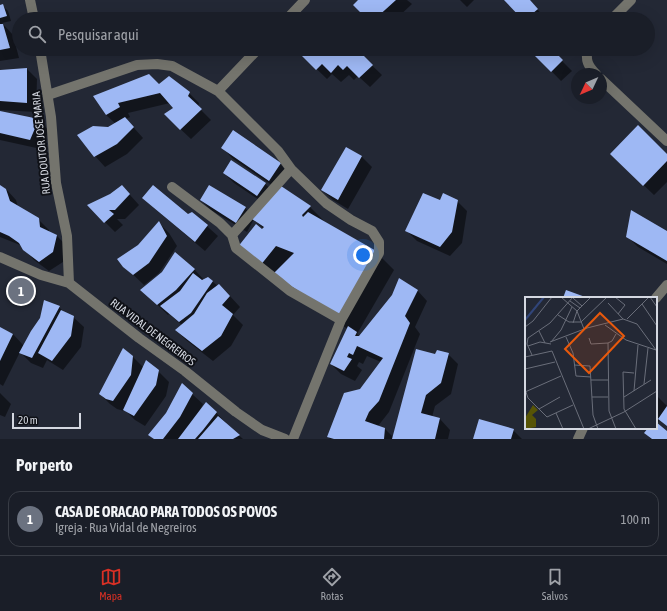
<!DOCTYPE html>
<html lang="pt">
<head>
<meta charset="utf-8">
<style>
  body { margin:0; font-family:"Asap Condensed",sans-serif; background:#272b34; color:#f1f3f6 }
  .compass { position:absolute; left:571px; top:68px; width:36px; height:36px; border-radius:50%; background:#1a1e28; box-shadow:0 4px 16px #0002; rotate:226deg }
  .scale { position:absolute; left:12px; bottom:10px; width:69px; box-sizing:border-box; padding-left:4px; border:2px solid #d4d8e1; border-top:0; font-size:11px; line-height:14px; white-space:nowrap; color:#d4d8e1; -webkit-text-stroke:3px #0f1117; paint-order:stroke }
  .you { position:absolute; left:363px; top:255px; width:14px; height:14px; margin:-10px; border:3px solid #fff; border-radius:50%; background:#1a73e8; box-shadow:0 0 0 6px #1a73e833 }
  .badge { display:grid; place-items:center; width:26px; height:26px; border-radius:50%; background:#d93025; color:#fff; font-size:13px; font-weight:700 }
  .pin { position:absolute; translate:-50% -50%; border:2px solid #fff; box-shadow:0 1px 4px #0006 }
  .list { margin:0; padding:0; list-style:none }
  h2 { display:flex; justify-content:space-between; align-items:center; height:52px; margin:0; padding:0 16px; font-size:17px }
  h2 small { font-size:13px; font-weight:400; color:#9fa2a8 }
  .list li { display:grid; grid-template-columns:26px 1fr auto; gap:12px; align-items:center; box-sizing:border-box; height:56px; margin:0 8px 8px; padding:0 8px; border:1px solid #383c45; border-radius:12px }
  .list b { display:block; font-size:15px; white-space:nowrap }
  .list p { margin:0; font-size:13px; white-space:nowrap; color:#9fa2a8 }
  .list em { font-size:13px; font-style:normal; color:#9fa2a8 }
  .icon { flex:none; width:22px; height:22px; fill:none; stroke:currentColor; stroke-width:2; stroke-linecap:round; stroke-linejoin:round }
  .map { position:relative; flex:none; width:667px; height:439px; overflow:hidden }
  .search { position:absolute; background:#1a1e28; box-shadow:0 4px 16px #0002; left:12px; right:12px; top:12px; height:44px; display:flex; align-items:center; gap:10px; box-sizing:border-box; padding:0 14px; border-radius:22px; color:#9fa2a8; font-size:15px }
  .sheet { height:116px; background:#1a1e28 }
  nav { display:flex; justify-content:space-around; align-items:center; box-sizing:border-box; height:56px; border-top:1px solid #383c45; background:#1a1e28; font-size:11px; color:#9fa2a8 }
  nav a { display:grid; justify-items:center; gap:2px }
  nav .on { color:#d93025 }
  .map>svg:first-child { display:block }
</style>
</head>
<body>
<div class="map">
<svg width="667" height="439" viewBox="0 0 667 439">
  <rect width="100%" height="100%" fill="#232835"/>
  <path fill="#0007" d="M360,0H407L412,4L396,19H368Z
    M460,0H474L467,7Z
    M506,0H529L546,19H523Z
    M2,5L8,11L11,21L2,23L13,35L19,58L0,61V6Z
    M296,49H355L382,75L370,87L358,76L354,80L349,75L341,82L332,74L327,79Z
    M530,49H550L572,71L561,81Z
    M27,69L37,79L36,112L0,110V71Z
    M160,85L189,93L199,103L198,107L211,120L191,139L175,124V108L170,103L128,113L130,117L126,119L143,138L127,154L105,167L95,156L108,128L116,124L106,115L95,97Z
    M0,112L38,120L49,130L41,149L0,140Z
    M222,147L280,164L290,174L281,187L310,207L327,224L377,253L394,270L357,334L360,337L417,290L427,301L415,327L420,334L389,412L378,426L385,429L393,437L436,356L448,354L458,364L451,394L435,406L432,417L440,419L450,430L448,439H330L328,436L381,362L367,356L363,364L359,362L357,366L362,370L355,381L341,374L331,364L348,329L308,306L256,265L262,230L264,229L254,219L247,232L211,210L201,200L245,208L254,217L265,204L234,183L224,173L265,184L274,192L276,188L232,158Z
    M346,148L362,157L372,167L348,209L333,200L322,190Z
    M611,154L667,155V182L654,195Z
    M0,186L6,189L16,200L18,207L38,219L49,230V232L57,236L67,246L63,262L49,271L34,260L20,245L0,237Z
    M122,186L139,205L125,219H117L123,225L115,232L105,222L110,195Z
    M143,198L188,215L192,213L218,236L205,251L154,208Z
    M457,201L467,211L462,243L450,256L417,241L407,231L440,202Z
    M159,223L169,233L177,246L159,273L144,285L124,266Z
    M667,232V264L638,247L627,236Z
    M194,269L204,280L208,278L229,295L240,307L233,315L243,325L231,346L213,361L186,340L176,330L182,325L169,314L168,315L142,290Z
    M59,307L65,313L73,317L84,327L81,347L63,370L47,360L43,368L31,363L20,352L3,386L0,384V328L13,334L24,346Z
    M133,357L144,368L158,371L169,382L166,396L145,426L135,420L124,409V411L117,409L110,404L100,394Z
    M182,385L203,404L199,412L207,403L226,423H225L243,439H154Z
    M0,393L11,404L5,417L0,415Z
    M656,395L667,406V426L660,419L657,424L667,432V439H651L645,433L649,428H656Z
    M513,430L522,439H474Z"/>
  <path fill="#9eb8f4" d="M358,0H396L375,19H367L353,5Z
    M504,0H530L538,9L526,19H522Z
    M3,4L7,16L0,18V5Z
    M0,24H3L10,48L0,50Z
    M295,49H357L373,65L359,78L347,66L343,70L338,65L331,73L322,64L316,70Z
    M528,49H552L563,60L551,72Z
    M27,68V103L0,101V70Z
    M149,74L159,84L169,76L190,92L188,96L202,109L180,130L164,114L173,108L160,93L118,103L120,107L106,115L93,96Z
    M0,111L39,119L30,140L0,133Z
    M125,117L134,127L117,144L94,157L77,135L93,126L108,127Z
    M638,125L667,154V161L643,186L610,154Z
    M233,130L281,163L269,181L221,148Z
    M346,147L362,156L338,200L321,190Z
    M231,160L266,183L257,196L223,173Z
    M278,184L311,206L302,215L303,217L308,212L378,252L339,318L273,274L294,253L276,246L260,266L237,248L256,224L262,229L264,227L252,219Z
    M0,185L6,189L10,201L39,218L40,227L57,235L53,252L39,262L23,250L19,243L9,236L0,232Z
    M122,185L130,194L115,210H109L114,214L104,223L87,205L110,194Z
    M153,185L188,214L192,212L208,225L195,242L142,198Z
    M209,185L246,207L236,223L200,200Z
    M423,193L440,200L443,193L458,200L452,232L440,247L405,231Z
    M631,210L667,231V261L626,237Z
    M159,221L167,236L149,263L133,275L123,267L117,259L138,245Z
    M175,252L195,269L176,290L157,305L140,290L162,272Z
    M193,273L202,280L208,277L213,281L191,313L179,322L160,306L180,291Z
    M399,278L418,290L405,316L410,323L379,401L369,412L365,421L385,428L384,439H334L327,437L344,393L360,389L383,358L357,346L353,355L349,353L347,357L352,359L344,371L330,364L348,326L357,332L355,336H359L392,295Z
    M219,284L230,296L222,305L233,314L221,336L202,351L175,330L194,314L207,293Z
    M566,290L588,298H563Z
    M44,300L60,306L32,358L19,353L31,331L40,318Z
    M61,310L74,316L71,336L52,361L38,353Z
    M0,327L13,334L0,361Z
    M123,348L133,356L131,375L113,401L106,399L99,394Z
    M416,349L435,354L437,350L449,353L441,383L426,395L421,413L440,418L435,439H392Z
    M146,360L159,370L156,385L134,416L123,410Z
    M182,383L193,393L180,417L163,439H154L148,435L166,413Z
    M206,402L217,412L203,430L195,439H178Z
    M667,406V426L658,419Z
    M218,416L240,435L233,439H198Z
    M479,419L514,429L511,439H473Z
    M656,422L667,431V439H652L644,433L648,428H656Z"/>
  <g fill="none" stroke-linecap="round" stroke-linejoin="round">
    <path stroke="#74746d" stroke-width="10" d="M30,0L34,19
      M287,19L305,0
      M612,19L631,0
      M40,49L51,117L56,183L67,236L69,283
      M588,49C585,60 588,66 596,74
      M601,79L667,141
      M218,91L258,49
      M48,95L137,65L157,64L172,66L218,91L278,151L291,169L326,203L351,220L372,231L379,242V253L341,320
      M172,187L220,223L232,235L236,248L279,282L290,291L341,320L293,439
      M232,235L291,169
      M0,257L41,275L69,283L139,338L185,371L236,412L262,430L285,439
      M656,298L667,285
      M578,439L583,428"/>
  </g>
  <g text-anchor="middle" stroke-width="4" stroke-linejoin="round" paint-order="stroke">
    <g font-size="11" fill="#d4d8e1" stroke="#0f1117">
      <text transform="translate(41 143) rotate(-96)" y="4">RUA DOUTOR JOSE MARIA</text>
      <text transform="translate(153 332) rotate(37)" y="4">RUA VIDAL DE NEGREIROS</text>
    </g>
  </g>
  <g transform="translate(525 297)">
    <rect width="132" height="132" fill="#232835"/>
    <path d="M8,108L13,113L7,118L11,122V130L0,132V121Z" fill="#575406"/>
    <path fill="none" stroke="#314579" stroke-width="2" d="M0,23L19,0"/>
    <path fill="none" stroke="#6a6e7a" stroke-width="1" d="M36,0L52,14L59,32M90,0L100,8L93,17M125,0L132,10M48,1L57,9M45,4L55,11M83,6L98,22M117,7L132,29M33,18L44,25H56L82,0M102,22L124,0M48,26L52,14L66,0M80,28L101,43L131,53M0,30L8,24L27,0M14,34L20,46M41,40L48,56L51,79L66,80M64,41L66,47L83,46L87,44L91,37M25,45L62,31L98,22L112,27L131,53M26,45L36,33L47,10M83,46L84,114L91,132M2,47L3,41L25,26L48,0M2,47L7,58M3,49L15,45L26,47M0,60L27,54L59,132M49,68L65,69L68,118L73,132M0,72L30,65M132,75V88M109,76L98,75L99,112L111,132M66,83H83M119,87L123,51M109,94L113,48M0,95L36,79M1,95L3,101L22,120L48,108M67,100H83M99,100L126,83M14,112L35,100M31,116L38,132M63,132L99,115L132,94"/>
    <path fill="#e8590c" fill-opacity="0.15" stroke="#e8590c" stroke-width="2" d="M75,16L99,39L64,76L40,52Z"/>
    <rect width="132" height="132" fill="none" stroke="#d4d8e1" stroke-width="2"/>
  </g>
</svg>
<svg class="compass" viewBox="-18 -18 36 36"><path d="M0-13l5 13h-10z" fill="#e53935"/><path d="M0 13l5-13h-10z" fill="#9fa2a8"/></svg>
<div class="scale">20 m</div>
<div class="you"></div>
<div class="pin badge" style="left:21px;top:291px;background:#6b7280">1</div>
<div class="search"><svg class="icon" aria-label="search" viewBox="0 0 24 24"><circle cx="10" cy="10" r="6"/><path d="M15 15l6 6"/></svg>Pesquisar aqui</div>
</div>
<section class="sheet">
<h2>Por perto<small></small></h2>
<ul class="list">
<li><span class="badge" style="background:#6b7280">1</span><div><b>CASA DE ORACAO PARA TODOS OS POVOS</b><p>Igreja · Rua Vidal de Negreiros</p></div><em>100 m</em></li>
</ul>
</section>
<nav>
<a class="on"><svg class="icon" aria-label="map" viewBox="0 0 24 24"><path d="M3 6l6-2 6 2 6-2v14l-6 2-6-2-6 2zM9 4v14M15 6v14"/></svg>Mapa</a>
<a><svg class="icon" aria-label="directions" viewBox="0 0 24 24"><path d="M12 3l9 9-9 9-9-9zM9 14v-3h6M13 9l2 2-2 2"/></svg>Rotas</a>
<a><svg class="icon" aria-label="saved" viewBox="0 0 24 24"><path d="M7 4h10v16l-5-4-5 4z"/></svg>Salvos</a>
</nav>
</body>
</html>
